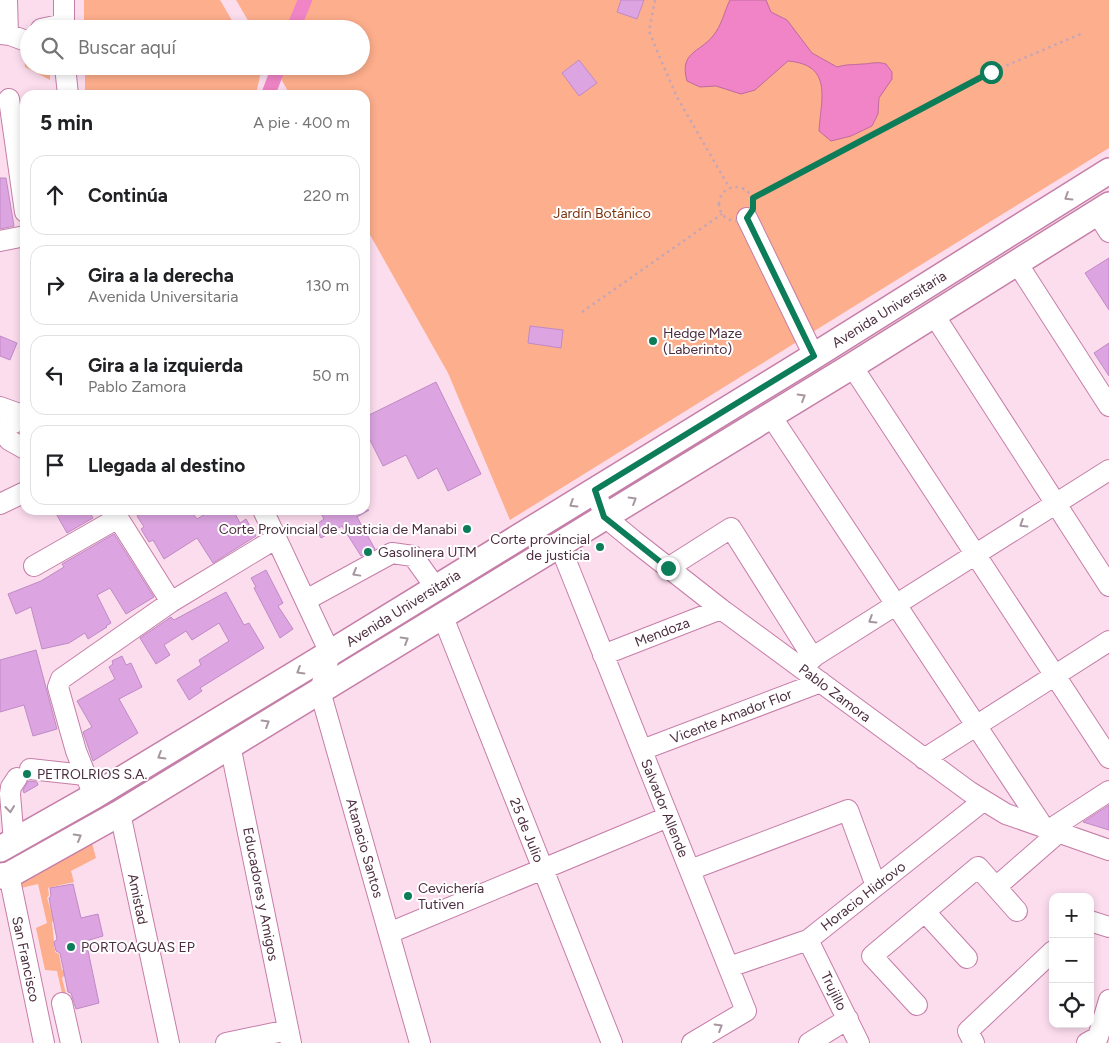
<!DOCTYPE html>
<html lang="es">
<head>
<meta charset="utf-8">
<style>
  body { margin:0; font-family:Figtree,sans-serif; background:#f6f6f6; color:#202124 }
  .controls { position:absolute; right:15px; bottom:15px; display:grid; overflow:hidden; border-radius:10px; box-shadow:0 2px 8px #0003 }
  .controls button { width:45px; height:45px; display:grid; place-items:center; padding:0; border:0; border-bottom:1px solid #e0e0e0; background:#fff; color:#202124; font:25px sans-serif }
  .stop { position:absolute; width:15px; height:15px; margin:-11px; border:4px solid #0d7c58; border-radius:50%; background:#fff }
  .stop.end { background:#0d7c58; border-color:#fff; box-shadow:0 1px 5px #0008 }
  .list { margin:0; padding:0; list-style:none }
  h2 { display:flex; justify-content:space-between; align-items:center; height:65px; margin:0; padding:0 20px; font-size:21px }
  h2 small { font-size:16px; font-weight:400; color:#757577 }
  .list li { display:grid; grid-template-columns:32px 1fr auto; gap:15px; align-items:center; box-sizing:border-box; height:80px; margin:0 10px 10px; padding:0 10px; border:1px solid #e0e0e0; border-radius:15px }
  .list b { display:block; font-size:19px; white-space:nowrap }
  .list p { margin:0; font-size:16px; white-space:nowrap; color:#757577 }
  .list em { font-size:16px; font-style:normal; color:#757577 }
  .icon { flex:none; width:28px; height:28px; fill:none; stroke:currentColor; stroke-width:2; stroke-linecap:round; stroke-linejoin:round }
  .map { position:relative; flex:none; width:1109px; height:1043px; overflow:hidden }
  .search { position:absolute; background:#fff; box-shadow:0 2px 8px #0003; left:20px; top:20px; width:350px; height:55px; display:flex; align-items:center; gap:12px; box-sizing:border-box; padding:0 18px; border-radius:28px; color:#757577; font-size:19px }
  .panel { position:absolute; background:#fff; box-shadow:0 2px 8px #0003; left:20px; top:90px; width:350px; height:425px; border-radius:15px }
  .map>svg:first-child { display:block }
</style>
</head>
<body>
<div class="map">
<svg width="1109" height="1043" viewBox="0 0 1109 1043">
  <rect width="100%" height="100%" fill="#fcddee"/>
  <path fill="#fdae8c" d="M84,0H220L237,29H84Z
    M236,0H1109V148L510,520L448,373L365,226V95H290L274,66H361V29H253Z
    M23,48L29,49V66H50V80L25,67Z
    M85,66H260L261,71L256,95H85Z
    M92,843L96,858L71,871L74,882L48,888L49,895L47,898L54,920L52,922L55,952L59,954L62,970L65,972L66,974L62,978L66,994L70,995L74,1010L66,1011L57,971L45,970L36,928L47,923L38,884L21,888V884Z"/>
  <path fill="#f084c6" stroke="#bf6a9e" d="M730,0H766L771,12L787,20L812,53L837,67C847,64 852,65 862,64C871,64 876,61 886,64L892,72V79L879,98L878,114L872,126L851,136L831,141L819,131C821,98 833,65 788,61L755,90L741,94L716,86L700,87L687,81C679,52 699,53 713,36C722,25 724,12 730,0Z"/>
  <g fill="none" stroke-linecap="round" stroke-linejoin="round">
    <path stroke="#f084c6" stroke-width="14" d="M293,29L305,0
      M268,95L279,66"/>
  </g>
  <path fill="#dca5e1" stroke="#c08ac5" d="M621,0H644L637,19L617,12Z
    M579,60L597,83L579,96L562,73Z
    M0,178H6L14,226L0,229Z
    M1109,258V310L1085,273Z
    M530,326L563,330L561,348L528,343Z
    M0,336L17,343L10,360L0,356Z
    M1109,343V376L1094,353Z
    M436,382L481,474L448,491L437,468L418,479L406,455L383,466L365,430V417Z
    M54,510H88L93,518L67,533Z
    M146,510H190L197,519L212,510H233L240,523L246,519L256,536L213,563L197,538L164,559L153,540L149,542L141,529L144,527L137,516Z
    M319,510H369L357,517L375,549L361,556L342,526L321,538L314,526L324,519Z
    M114,534L154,597L126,614L110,588L97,595L111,623L106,626L107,627L88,639L85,633L69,643L42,649L31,607L16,614L8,594L41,581L64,567L62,564Z
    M266,570L283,603L278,606L293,629L280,638L254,588L256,587L251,578Z
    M226,592L244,625L249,623L264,648L200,688L202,691L189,700L177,680L201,665L199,660L229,641L219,623L192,640L186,631L164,645L170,655L156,664L140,638L171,617L174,620Z
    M36,650L57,729L33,736L24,705L0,712V660Z
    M122,656L126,665L131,663L142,687L119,699L138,733L93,761L83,732L92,727L77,701L115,679L109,667L113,664L112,661Z
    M28,781L37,782L38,785L24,793L23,790Z
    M1109,805V830L1083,822Z
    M73,884L81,918L98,914L103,936L86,941L99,1003L76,1009L71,993L68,992L60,953L56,951L54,942L57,939L49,898L51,896L50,888Z"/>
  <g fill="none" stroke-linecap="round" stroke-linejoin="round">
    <defs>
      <path id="minor" d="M7,0L8,35
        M64,0V29
        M41,29L64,24
        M0,34L10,35L29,42
        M65,66L68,95
        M9,99L25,212
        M1097,213L1109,232
        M747,218L814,356
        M0,241L25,236
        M1017,263L1109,406
        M934,315L1109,586
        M852,366L1109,758
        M0,407L25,416
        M771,416L1044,828
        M2,428L9,440L25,449
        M0,429L25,418
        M595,490L605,517L633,540L721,609L970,792L1006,814L1109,850
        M0,504L25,492
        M113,510L171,602
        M263,510L330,653L320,691L420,1043
        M560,546L746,1011L692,1043
        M34,566L118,518
        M668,568L731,528L813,658
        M306,600L392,553L413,556L436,588
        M443,617L612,1043
        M603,655L721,609
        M799,666L1109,470
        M230,745L291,1043
        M642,750L821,682
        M924,759L1109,641
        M30,769L85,775
        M94,796L76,751L58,687L61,679L171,602L275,539
        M120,813L169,1043
        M1049,830L1109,791
        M14,842L10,794L11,787L17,778
        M690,870L848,810L876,886
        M9,875L44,1043
        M996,887L1058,833
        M925,912L967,958
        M1090,921L1109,927
        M389,933L668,817
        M808,940L859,1043
        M729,967L808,940L983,801
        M62,1003L71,1043
        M917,1005L872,956L978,867L1017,911
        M226,1043L288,1030
        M809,1043L848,1019
        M974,1043L968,1031L1053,951
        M1087,1043L1098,1037L1109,1000"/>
      <path id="major" d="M0,849L94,796L330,653L814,356L1109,171
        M0,876L9,875L120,813L852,366L1109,205"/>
    </defs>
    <use href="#minor" stroke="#c57ea8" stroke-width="22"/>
    <use href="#major" stroke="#c57ea8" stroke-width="28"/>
    <path stroke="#c5a6b7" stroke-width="2.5" stroke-dasharray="2.5 4" stroke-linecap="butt" d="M655,0L649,31L660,58L678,99L729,187
      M719 204a17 17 0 1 1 34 0a17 17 0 1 1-34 0Z
      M753,198L991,72L1083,33
      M582,312L722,214"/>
    <use href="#minor" stroke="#fff" stroke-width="20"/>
    <use href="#major" stroke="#fff" stroke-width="25"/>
  </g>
  <defs><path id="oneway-chevron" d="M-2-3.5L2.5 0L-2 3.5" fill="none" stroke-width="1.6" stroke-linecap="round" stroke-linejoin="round" transform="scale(1.25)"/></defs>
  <g stroke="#a6969f">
    <use href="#oneway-chevron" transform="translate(1068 197) rotate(148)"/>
    <use href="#oneway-chevron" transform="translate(802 397) rotate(-31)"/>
    <use href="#oneway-chevron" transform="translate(633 500) rotate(-31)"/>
    <use href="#oneway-chevron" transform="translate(573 504) rotate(148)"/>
    <use href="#oneway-chevron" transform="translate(1023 524) rotate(148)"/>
    <use href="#oneway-chevron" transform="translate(356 573) rotate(151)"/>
    <use href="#oneway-chevron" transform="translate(872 620) rotate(148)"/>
    <use href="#oneway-chevron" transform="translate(405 640) rotate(-31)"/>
    <use href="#oneway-chevron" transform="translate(300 671) rotate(149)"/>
    <use href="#oneway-chevron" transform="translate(266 723) rotate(-31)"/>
    <use href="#oneway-chevron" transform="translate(161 756) rotate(149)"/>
    <use href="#oneway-chevron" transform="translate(10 809) rotate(84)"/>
    <use href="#oneway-chevron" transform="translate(78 837) rotate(-30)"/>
    <use href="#oneway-chevron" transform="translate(719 1027) rotate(-31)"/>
  </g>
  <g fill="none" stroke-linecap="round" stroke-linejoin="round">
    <path stroke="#0d7c58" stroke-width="6" d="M668,568L604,517L595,490L814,356L747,218L753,209V198L991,72"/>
  </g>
  <g fill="#0d7c58" stroke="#fff" stroke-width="2">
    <circle cx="653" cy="341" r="5"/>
    <circle cx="467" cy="529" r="5"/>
    <circle cx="600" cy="547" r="5"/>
    <circle cx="368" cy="552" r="5"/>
    <circle cx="27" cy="774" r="5"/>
    <circle cx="408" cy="896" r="5"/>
    <circle cx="71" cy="947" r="5"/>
  </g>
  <g text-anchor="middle" stroke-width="4" stroke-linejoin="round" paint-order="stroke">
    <g font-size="14" fill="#7c3511" stroke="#fff">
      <text x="602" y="218">Jardín Botánico</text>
    </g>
    <g font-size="14" fill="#4c2e3f" stroke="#fff">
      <text transform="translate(889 309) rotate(-32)" y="5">Avenida Universitaria</text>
      <text transform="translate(403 608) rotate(-32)" y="5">Avenida Universitaria</text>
      <text transform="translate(662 632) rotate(-21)" y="5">Mendoza</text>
      <text transform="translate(835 693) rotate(37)" y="5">Pablo Zamora</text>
      <text transform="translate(731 716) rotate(-21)" y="5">Vicente Amador Flor</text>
      <text transform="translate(665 808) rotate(68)" y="5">Salvador Allende</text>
      <text transform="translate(527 830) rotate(68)" y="5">25 de Julio</text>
      <text transform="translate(365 848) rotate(74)" y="5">Atanacio Santos</text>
      <text transform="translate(261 894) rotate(79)" y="5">Educadores y Amigos</text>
      <text transform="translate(863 896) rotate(-38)" y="5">Horacio Hidrovo</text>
      <text transform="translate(138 899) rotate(78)" y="5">Amistad</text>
      <text transform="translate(26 959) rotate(78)" y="5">San Francisco</text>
      <text transform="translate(834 991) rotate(64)" y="5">Trujillo</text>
    </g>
    <g font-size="14" fill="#4c2e3f" stroke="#fff" text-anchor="start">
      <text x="663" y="338">Hedge Maze<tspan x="663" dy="16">(Laberinto)</tspan></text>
      <text x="457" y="534" text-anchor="end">Corte Provincial de Justicia de Manabi</text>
      <text x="590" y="544" text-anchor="end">Corte provincial<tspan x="590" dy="16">de justicia</tspan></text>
      <text x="378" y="557">Gasolinera UTM</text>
      <text x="37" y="779">PETROLRIOS S.A.</text>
      <text x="418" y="893">Cevichería<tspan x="418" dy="16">Tutiven</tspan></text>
      <text x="81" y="952">PORTOAGUAS EP</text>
    </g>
  </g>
</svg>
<div class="controls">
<button>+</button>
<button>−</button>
<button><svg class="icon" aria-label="locate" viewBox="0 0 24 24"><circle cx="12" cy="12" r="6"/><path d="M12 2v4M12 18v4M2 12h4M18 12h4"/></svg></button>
</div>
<div class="stop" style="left:991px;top:72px"></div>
<div class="stop end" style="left:668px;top:568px"></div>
<div class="search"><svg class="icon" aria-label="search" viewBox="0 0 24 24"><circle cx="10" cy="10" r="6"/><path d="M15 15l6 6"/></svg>Buscar aquí</div>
<section class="panel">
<h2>5 min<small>A pie · 400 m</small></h2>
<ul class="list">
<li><svg class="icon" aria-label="ahead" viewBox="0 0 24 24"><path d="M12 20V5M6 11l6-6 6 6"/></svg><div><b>Continúa</b></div><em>220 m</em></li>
<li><svg class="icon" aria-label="right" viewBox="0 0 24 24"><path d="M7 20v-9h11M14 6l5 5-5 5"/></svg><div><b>Gira a la derecha</b><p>Avenida Universitaria</p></div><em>130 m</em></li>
<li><svg class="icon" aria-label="left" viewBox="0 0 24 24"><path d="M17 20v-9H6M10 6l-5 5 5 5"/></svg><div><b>Gira a la izquierda</b><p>Pablo Zamora</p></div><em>50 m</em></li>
<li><svg class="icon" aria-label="arrive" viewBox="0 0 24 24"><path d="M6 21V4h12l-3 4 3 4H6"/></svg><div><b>Llegada al destino</b></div></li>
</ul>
</section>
</div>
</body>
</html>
